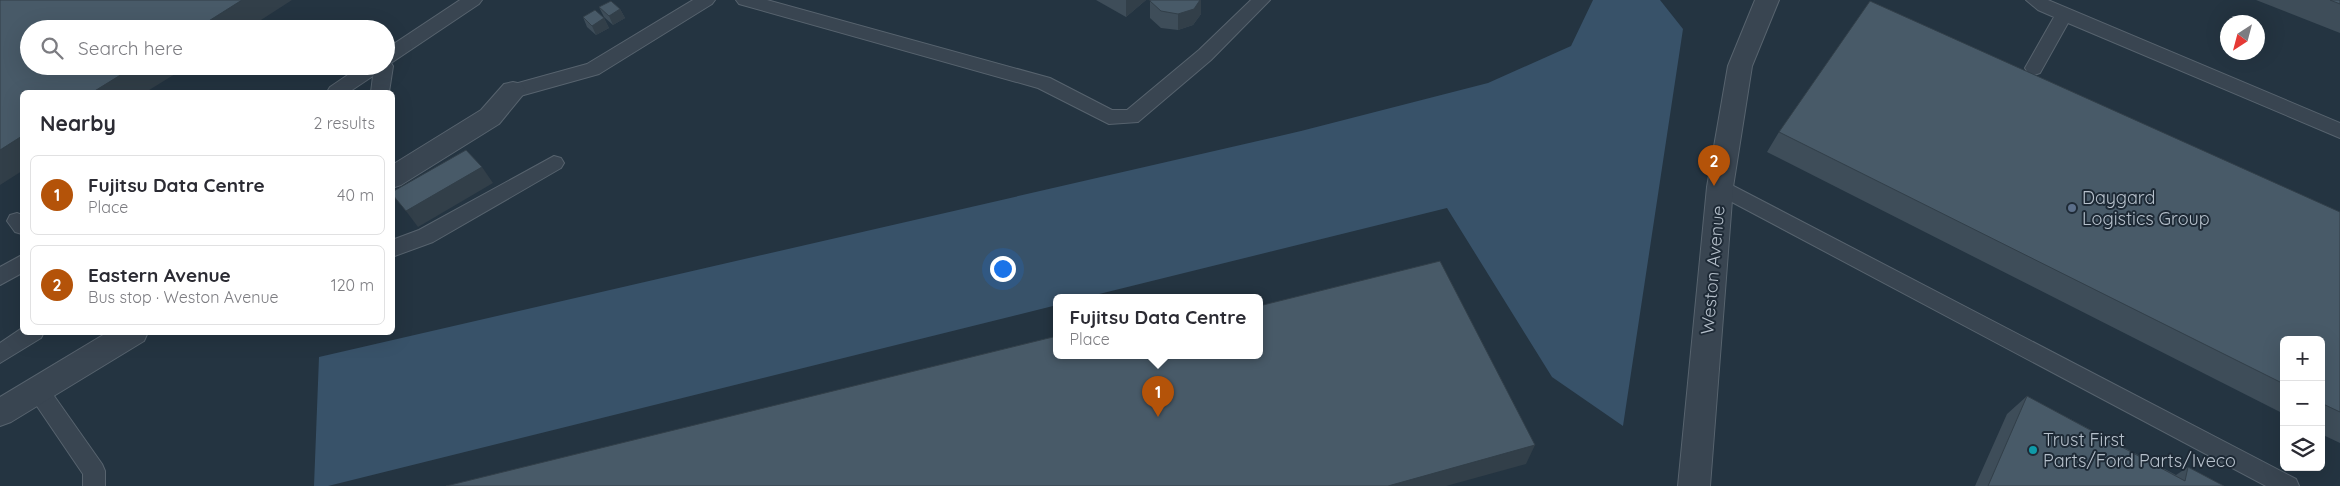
<!DOCTYPE html>
<html lang="en">
<head>
<meta charset="utf-8">
<style>
  body { margin:0; font-family:Quicksand,sans-serif; background:#f2f2f3; color:#2b2b33 }
  .controls { position:absolute; right:15px; bottom:15px; display:grid; overflow:hidden; border-radius:8px; box-shadow:0 5px 20px #0002 }
  .controls button { width:45px; height:45px; display:grid; place-items:center; padding:0; border:0; border-bottom:1px solid #e1e1e2; background:#fff; color:#2b2b33; font:25px sans-serif }
  .compass { position:absolute; left:2220px; top:15px; width:45px; height:45px; border-radius:50%; background:#fff; box-shadow:0 5px 20px #0002; rotate:216deg }
  .you { position:absolute; left:1002px; top:268px; width:18px; height:18px; margin:-12px; border:4px solid #fff; border-radius:50%; background:#1a73e8; box-shadow:0 0 0 8px #1a73e833 }
  .badge { display:grid; place-items:center; width:32px; height:32px; border-radius:50%; background:#b45309; color:#fff; font-size:16px; font-weight:700 }
  .pin { position:absolute; translate:-50% -41px; filter:drop-shadow(0 1px 2px #0008) }
  .pin::after { content:''; position:absolute; top:26px; width:18px; height:15px; background:inherit; clip-path:polygon(0 0,100% 0,50% 100%) }
  .popup { position:absolute; left:1053px; top:294px; width:210px; height:65px; box-sizing:border-box; display:grid; place-content:center; border-radius:8px; background:#fff; filter:drop-shadow(0 1px 4px #0005); font-size:16px; white-space:nowrap; color:#7c7c81 }
  .popup b { font-size:19px; color:#2b2b33 }
  .popup::after { content:''; position:absolute; left:50%; top:100%; margin-left:-10px; border:10px solid transparent; border-top-color:#fff }
  .list { margin:0; padding:0; list-style:none }
  h2 { display:flex; justify-content:space-between; align-items:center; height:65px; margin:0; padding:0 20px; font-size:21px }
  h2 small { font-size:16px; font-weight:400; color:#7c7c81 }
  .list li { display:grid; grid-template-columns:32px 1fr auto; gap:15px; align-items:center; box-sizing:border-box; height:80px; margin:0 10px 10px; padding:0 10px; border:1px solid #e1e1e2; border-radius:8px }
  .list b { display:block; font-size:19px; white-space:nowrap }
  .list p { margin:0; font-size:16px; white-space:nowrap; color:#7c7c81 }
  .list em { font-size:16px; font-style:normal; color:#7c7c81 }
  .icon { flex:none; width:28px; height:28px; fill:none; stroke:currentColor; stroke-width:2; stroke-linecap:round; stroke-linejoin:round }
  .map { position:relative; flex:none; width:2340px; height:486px; overflow:hidden }
  .search { position:absolute; background:#fff; box-shadow:0 5px 20px #0002; left:20px; top:20px; width:375px; height:55px; display:flex; align-items:center; gap:12px; box-sizing:border-box; padding:0 18px; border-radius:28px; color:#7c7c81; font-size:19px }
  .panel { position:absolute; background:#fff; box-shadow:0 5px 20px #0002; left:20px; top:90px; width:375px; height:245px; border-radius:8px }
  .map>svg:first-child { display:block }
</style>
</head>
<body>
<div class="map">
<svg width="2340" height="486" viewBox="0 0 2340 486">
  <rect width="100%" height="100%" fill="#243441"/>
  <path fill="#385269" d="M1593,0H1660L1683,29L1623,426L1552,377L1447,208L1083,298H1057V305L328,486H314L319,357L1301,131L1488,83L1571,46Z"/>
  <g fill="none" stroke-linecap="round" stroke-linejoin="round">
    <defs>
      <path id="service" d="M460,0H482L479,4L391,63L393,66L389,92H371L373,76L349,92H327L330,87L361,66H386V49Z
        M693,0H715L712,4L599,74L513,98L507,96L504,91L507,86L587,64Z
        M736,0H767L1050,78L1112,110H1127L1199,50L1251,0H1270L1211,60L1138,122L1109,124L1038,88L739,4Z
        M2026,0H2048L2340,123V138L2068,23L2040,73L2034,75L2028,73L2025,68L2054,17L2038,10Z
        M554,156L561,158L564,163L561,168L433,242L392,257V240L419,230Z
        M1720,179L2296,479L2299,486H2266L1713,192L1710,187L1713,182Z
        M17,213L22,215V234L15,232L7,221L10,215Z
        M22,255V273L0,285V267Z
        M22,328V332H44L41,338L0,363V343Z
        M37,380L45,383L102,464L105,471V486H83V474L26,390L29,383Z"/>
      <path id="minor" d="M513,82L522,84L526,91L499,124L401,185L392,188V165L481,110L504,84Z
        M108,332H148L144,341L11,422L0,426V397Z"/>
      <path id="tertiary" d="M1755,0H1779L1752,66L1733,187L1710,486H1678L1707,187L1728,66Z"/>
    </defs>
    <use href="#service" stroke="#57636e" stroke-width="2"/>
    <use href="#minor" stroke="#57636e" stroke-width="2"/>
    <use href="#tertiary" stroke="#57636e" stroke-width="2"/>
    <use href="#service" fill="#394551" fill-rule="evenodd"/>
    <use href="#minor" fill="#394551" fill-rule="evenodd"/>
    <use href="#tertiary" fill="#394551" fill-rule="evenodd"/>
  </g>
  <path fill="#3e4d59" d="M1096,0H1146L1126,17Z
    M1150,0L1201,14L1193,25L1178,30L1161,28L1150,18Z
    M2256,0H2340V33Z
    M599,7L620,9L625,18L613,25L604,17Z
    M583,17L604,18L609,28L596,35L587,27Z
    M1779,132L2340,212V443L2321,434V340H2284V414L1767,152Z
    M2027,396L2176,475L2188,467L2224,486H1975L2007,414Z"/>
  <path fill="#323f49" d="M242,0H292L247,29H196Z
    M1126,0H1146L1126,17Z
    M1200,0H1201V14L1193,25L1178,30V14Z
    M620,9L625,18L613,25L609,16Z
    M604,18L609,28L596,35L592,26Z
    M135,66H188L146,92H93Z
    M22,136V171L0,185V150Z
    M482,167L493,183L418,227L406,211Z
    M1535,445L1526,464L1446,486H1388Z"/>
  <path fill="#485a68" stroke="#323f49" d="M0,0H242L196,29H29V66H135L93,92H22V136L0,150Z
    M1150,0H1200L1194,9L1178,14L1161,11L1150,1Z
    M2330,0H2340V4Z
    M611,1L620,9L609,16L599,7Z
    M1870,1L2340,212V412L2321,403V340H2284V384L1779,132Z
    M595,10L604,18L592,26L583,17Z
    M466,150L482,167L406,211L392,194V192Z
    M1440,261L1535,445L1388,486H446L1057,336V356H1259V306Z
    M2027,396L2185,481L2188,467L2224,486H1988Z"/>
  <circle fill="#5c6f8a" stroke="#1e2a36" stroke-width="2" cx="2072" cy="208" r="5"/>
  <circle fill="#0f9aa8" stroke="#1e2a36" stroke-width="2" cx="2033" cy="450" r="5"/>
  <g text-anchor="middle" stroke-width="4" stroke-linejoin="round" paint-order="stroke">
    <g font-size="18" fill="#b6c0cb" stroke="#1e2a36" text-anchor="start">
      <text x="2082" y="204">Daygard<tspan x="2082" dy="21">Logistics Group</tspan></text>
      <text x="2043" y="446">Trust First<tspan x="2043" dy="21">Parts/Ford Parts/Iveco</tspan></text>
    </g>
    <g font-size="18" fill="#b6c0cb" stroke="#1e2a36">
      <text transform="translate(1713 270) rotate(-85)" y="6">Weston Avenue</text>
    </g>
  </g>
</svg>
<div class="controls">
<button>+</button>
<button>−</button>
<button><svg class="icon" aria-label="layers" viewBox="0 0 24 24"><path d="M12 4l9 5-9 5-9-5zM3 14l9 5 9-5"/></svg></button>
</div>
<svg class="compass" viewBox="-18 -18 36 36"><path d="M0-13l5 13h-10z" fill="#e53935"/><path d="M0 13l5-13h-10z" fill="#7c7c81"/></svg>
<div class="you"></div>
<div class="pin badge" style="left:1158px;top:417px">1</div>
<div class="popup"><b>Fujitsu Data Centre</b>Place</div>
<div class="pin badge" style="left:1714px;top:186px">2</div>
<div class="search"><svg class="icon" aria-label="search" viewBox="0 0 24 24"><circle cx="10" cy="10" r="6"/><path d="M15 15l6 6"/></svg>Search here</div>
<section class="panel">
<h2>Nearby<small>2 results</small></h2>
<ul class="list">
<li><span class="badge">1</span><div><b>Fujitsu Data Centre</b><p>Place</p></div><em>40 m</em></li>
<li><span class="badge">2</span><div><b>Eastern Avenue</b><p>Bus stop · Weston Avenue</p></div><em>120 m</em></li>
</ul>
</section>
</div>
</body>
</html>
